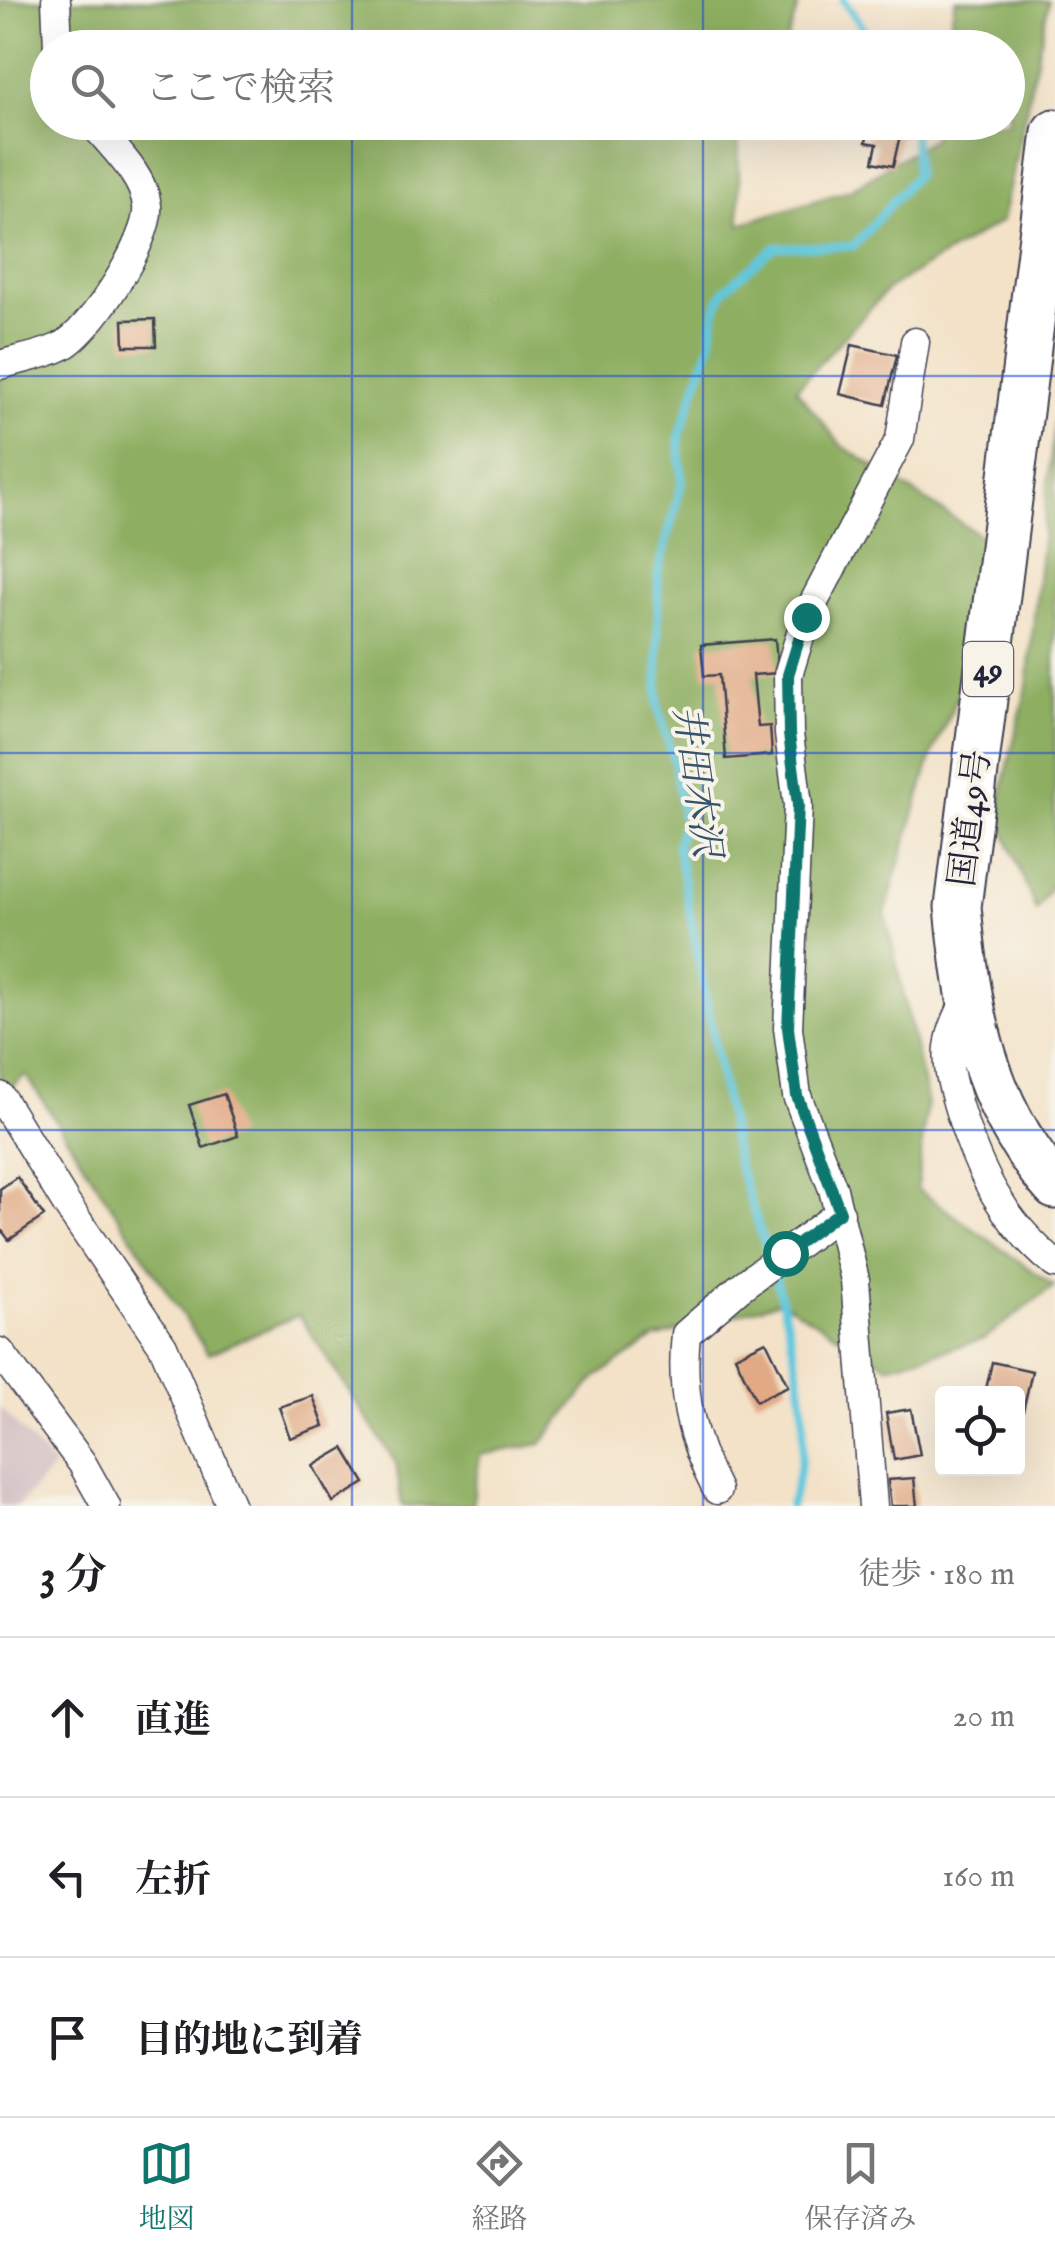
<!DOCTYPE html>
<html lang="ja">
<head>
<meta charset="utf-8">
<style>
  body { margin:0; font-family:"IM FELL English","Noto Serif JP",serif; background:#f6f6f6; color:#202124 }
  .controls { position:absolute; right:30px; bottom:30px; display:grid; overflow:hidden; border-radius:10px; box-shadow:0 10px 40px #0002 }
  .controls button { width:90px; height:90px; display:grid; place-items:center; padding:0; border:0; border-bottom:2px solid #e0e0e0; background:#fff; color:#202124; font:50px sans-serif }
  .stop { position:absolute; width:30px; height:30px; margin:-22px; border:8px solid #0f766e; border-radius:50%; background:#fff }
  .stop.end { background:#0f766e; border-color:#fff; box-shadow:0 2px 10px #0008 }
  .list { margin:0; padding:0; list-style:none }
  h2 { display:flex; justify-content:space-between; align-items:center; height:130px; margin:0; padding:0 40px; font-size:42px }
  h2 small { font-size:32px; font-weight:400; color:#757577 }
  .list li { display:grid; grid-template-columns:65px 1fr auto; gap:30px; align-items:center; box-sizing:border-box; height:160px; padding:0 40px; border-top:2px solid #e0e0e0 }
  .list b { display:block; font-size:38px; white-space:nowrap }
  .list em { font-size:32px; font-style:normal; color:#757577 }
  .icon { flex:none; width:55px; height:55px; fill:none; stroke:currentColor; stroke-width:2; stroke-linecap:round; stroke-linejoin:round }
  .map { position:relative; flex:none; width:1055px; height:1506px; overflow:hidden }
  .search { position:absolute; background:#fff; box-shadow:0 10px 40px #0002; left:30px; right:30px; top:30px; height:110px; display:flex; align-items:center; gap:25px; box-sizing:border-box; padding:0 35px; border-radius:55px; color:#757577; font-size:38px }
  .sheet { height:610px; background:#fff }
  nav { display:flex; justify-content:space-around; align-items:center; box-sizing:border-box; height:140px; border-top:2px solid #e0e0e0; background:#fff; font-size:28px; color:#757577 }
  nav a { display:grid; justify-items:center; gap:5px }
  nav .on { color:#0f766e }
  .map>svg:first-child { display:block }
</style>
</head>
<body>
<div class="map">
<svg width="1055" height="1506" viewBox="0 0 1055 1506">
  <rect width="100%" height="100%" fill="#f7f3e8"/>
  <filter id="ink" filterUnits="userSpaceOnUse"><feTurbulence type="fractalNoise" baseFrequency=".01" numOctaves="2"/><feDisplacementMap in="SourceGraphic" scale="20" xChannelSelector="R" yChannelSelector="G"/><feConvolveMatrix kernelMatrix="1 2 1 2 8 2 1 2 1" color-interpolation-filters="sRGB"/></filter>
  <filter id="wash" filterUnits="userSpaceOnUse"><feTurbulence type="fractalNoise" baseFrequency=".0048" numOctaves="4" result="noise"/><feDisplacementMap in="SourceGraphic" scale="40" xChannelSelector="R" yChannelSelector="G"/><feGaussianBlur stdDeviation="2.25" result="paint"/><feColorMatrix in="noise" values="0 0 0 0 0 0 0 0 0 0 0 0 0 0 0 0 0 1.4 0 .05"/><feComposite in="paint" operator="in"/></filter>
  <g filter="url(#wash)">
    <rect width="100%" height="100%" fill="#f3e2c8"/>
    <path fill="#d2bec2" d="M0,1407L54,1466L18,1506H0Z"/>
    <path fill="#8eaf62" stroke="#58684e" stroke-width="2.5" d="M0,0H800L785,47L48,48V122L738,123L740,224L850,190L933,138L936,123L1008,122V48L947,47L955,0L1049,1L1002,221L889,288L796,389L841,445L993,544L984,638L932,754L885,913L927,1100L917,1189L1054,1286L984,1339L888,1366L781,1301L655,1338L595,1378L541,1444L480,1455L472,1506H402L396,1463L299,1315L208,1354L26,1075L0,1096Z
      M1055,416V880L1036,911L997,812L1027,686Z"/>
    <g fill="none" stroke-linecap="round" stroke-linejoin="round">
      <path stroke="#61c8de" stroke-width="8" d="M843,0L878,48
        M769,1257L736,1159L677,845L683,821L675,767L658,705V573L682,482L679,438L711,342L715,311L725,289L775,247L854,246L916,175L913,122
        M774,1270C794,1356 820,1419 790,1506"/>
    </g>
    <g id="blocks">
      <path fill="#e1a984" d="M870,122H903L893,166L873,162L877,144L866,142Z
        M155,319L156,346H124L123,320Z
        M852,345L897,355L885,405L840,394Z
        M775,639L778,673L753,675L758,727L770,726L772,755L726,759L719,675L704,676L701,645Z
        M224,1094L238,1136L203,1148L189,1105Z
        M17,1177L44,1216L9,1240L0,1228V1189Z
        M766,1341L788,1386L756,1401L735,1356Z
        M992,1362L1032,1371L1023,1411L1018,1409V1394H985Z
        M313,1396L324,1426L290,1438L279,1407Z
        M911,1409L920,1455L894,1460L886,1413Z
        M344,1448L365,1483L333,1502L313,1466Z
        M914,1478L917,1506H891L888,1480Z"/>
    </g>
  </g>
  <g filter="url(#ink)">
    <use href="#blocks" fill-opacity="0" stroke="#413f50" stroke-width="2.5"/>
    <g fill="none" stroke-linecap="round" stroke-linejoin="round">
      <defs>
        <path id="minor" d="M56,0L58,48
          M0,365C19,359 42,356 60,347C90,334 151,238 147,206C144,175 110,145 92,122
          M967,998C961,1011 952,1027 950,1041C945,1064 953,1088 959,1109C979,1173 1003,1221 1055,1264
          M0,1096L67,1205L163,1346L231,1506
          M0,1352L82,1463L106,1506
          M717,1490C690,1439 680,1390 686,1334L739,1288L840,1213
          M873,1506L855,1280L833,1189L797,1096L788,1028L798,805L789,734L788,675L806,617L900,439L915,342"/>
        <path id="trunk" d="M1055,132L958,907C968,1011 983,1104 1055,1186"/>
      </defs>
      <use href="#minor" stroke="#413f50" stroke-width="31"/>
      <use href="#trunk" stroke="#413f50" stroke-width="49"/>
      <use href="#minor" stroke="#fff" stroke-width="28"/>
      <use href="#trunk" stroke="#fff" stroke-width="45"/>
    </g>
  </g>
  <g fill="none" stroke-linecap="round" stroke-linejoin="round" filter="url(#ink)">
    <path stroke="#0f766e" stroke-width="12" d="M785,1253L840,1212L797,1096L788,1028L798,805L789,734L788,675L806,617"/>
  </g>
  <path fill="none" stroke="#1d4ed8" stroke-width="2.5" stroke-opacity="0.55" d="M352,0V48M703,0V48M352,122V1506M703,122V1506M0,376H1055M0,753H1055M0,1130H1055"/>
  <g text-anchor="middle" stroke-width="8" stroke-linejoin="round" paint-order="stroke">
    <rect fill="#f7f3e8" stroke="#62616f" stroke-width="2.5" x="963" y="642" width="50" height="54" rx="8"/>
    <g font-size="32" font-weight="bold" fill="#22223b">
      <text x="988" y="680">49</text>
    </g>
    <g font-size="35" fill="#22223b" stroke="#f7f3e8">
      <text transform="translate(969 818) rotate(-83)" y="12">国道49号</text>
    </g>
    <g font-size="38" font-style="italic" fill="#35546c" stroke="#f7f3e8">
      <text transform="translate(698 781) rotate(82)" y="13">井田木沢</text>
    </g>
  </g>
</svg>
<div class="controls">
<button><svg class="icon" aria-label="locate" viewBox="0 0 24 24"><circle cx="12" cy="12" r="6"/><path d="M12 2v4M12 18v4M2 12h4M18 12h4"/></svg></button>
</div>
<div class="stop" style="left:785px;top:1253px"></div>
<div class="stop end" style="left:806px;top:617px"></div>
<div class="search"><svg class="icon" aria-label="search" viewBox="0 0 24 24"><circle cx="10" cy="10" r="6"/><path d="M15 15l6 6"/></svg>ここで検索</div>
</div>
<section class="sheet">
<h2>3 分<small>徒歩 · 180 m</small></h2>
<ul class="list">
<li><svg class="icon" aria-label="ahead" viewBox="0 0 24 24"><path d="M12 20V5M6 11l6-6 6 6"/></svg><div><b>直進</b></div><em>20 m</em></li>
<li><svg class="icon" aria-label="left" viewBox="0 0 24 24"><path d="M17 20v-9H6M10 6l-5 5 5 5"/></svg><div><b>左折</b></div><em>160 m</em></li>
<li><svg class="icon" aria-label="arrive" viewBox="0 0 24 24"><path d="M6 21V4h12l-3 4 3 4H6"/></svg><div><b>目的地に到着</b></div></li>
</ul>
</section>
<nav>
<a class="on"><svg class="icon" aria-label="map" viewBox="0 0 24 24"><path d="M3 6l6-2 6 2 6-2v14l-6 2-6-2-6 2zM9 4v14M15 6v14"/></svg>地図</a>
<a><svg class="icon" aria-label="directions" viewBox="0 0 24 24"><path d="M12 3l9 9-9 9-9-9zM9 14v-3h6M13 9l2 2-2 2"/></svg>経路</a>
<a><svg class="icon" aria-label="saved" viewBox="0 0 24 24"><path d="M7 4h10v16l-5-4-5 4z"/></svg>保存済み</a>
</nav>
</body>
</html>
